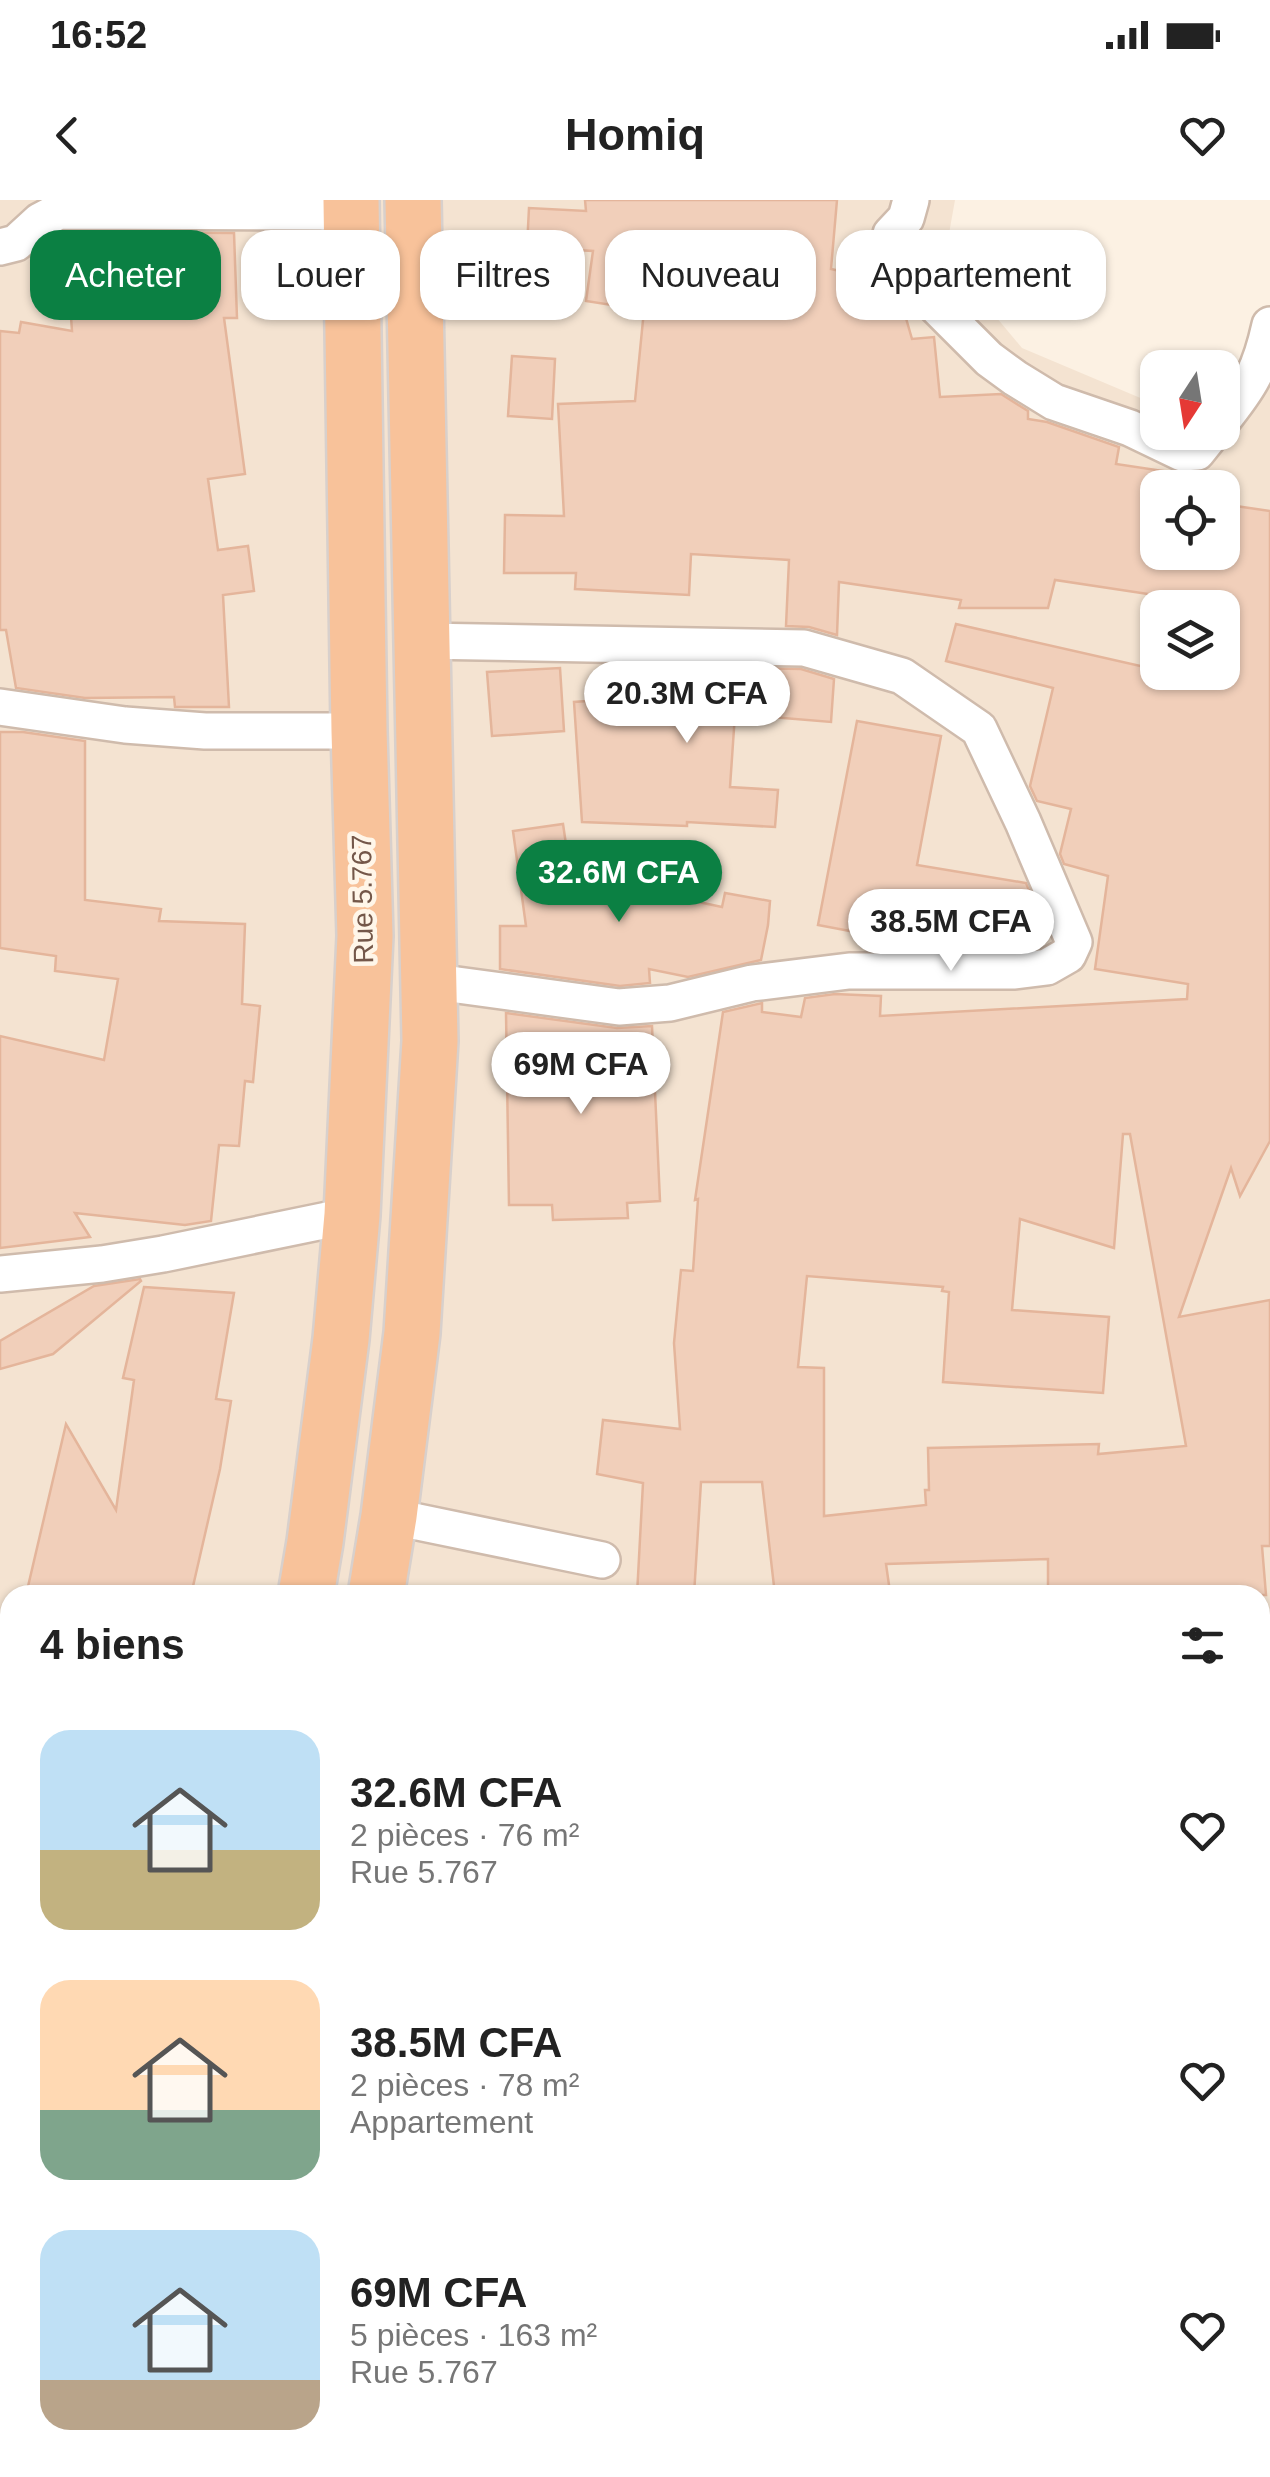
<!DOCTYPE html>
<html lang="fr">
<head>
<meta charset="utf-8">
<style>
	:root { --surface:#fff; --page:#f6f6f6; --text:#222; --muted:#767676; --accent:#0b8043 }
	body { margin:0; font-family:Helvetica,sans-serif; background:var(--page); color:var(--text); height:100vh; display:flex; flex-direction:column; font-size:38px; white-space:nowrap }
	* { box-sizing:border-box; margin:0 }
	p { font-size:32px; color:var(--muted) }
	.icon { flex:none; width:55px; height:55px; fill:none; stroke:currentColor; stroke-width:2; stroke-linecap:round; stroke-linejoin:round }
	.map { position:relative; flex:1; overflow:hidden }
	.drawer { position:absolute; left:0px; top:1385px; width:1270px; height:892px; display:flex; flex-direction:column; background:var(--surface); border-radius:30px 30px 0 0; box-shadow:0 2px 8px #0004 }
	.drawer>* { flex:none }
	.hud { position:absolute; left:30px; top:30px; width:1210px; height:90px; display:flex; gap:20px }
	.needle { width:65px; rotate:192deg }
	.buttons { position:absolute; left:1140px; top:150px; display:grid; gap:20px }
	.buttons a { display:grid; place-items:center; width:100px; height:100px; border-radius:20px; background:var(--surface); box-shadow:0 2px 8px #0004; font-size:50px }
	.price { position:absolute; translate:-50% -85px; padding:0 22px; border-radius:35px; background:#fff; color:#222; font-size:32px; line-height:65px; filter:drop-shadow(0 2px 5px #0008) }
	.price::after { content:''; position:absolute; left:50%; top:60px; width:30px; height:22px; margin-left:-15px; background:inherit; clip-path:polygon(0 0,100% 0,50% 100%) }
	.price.current { background:var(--accent); color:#fff }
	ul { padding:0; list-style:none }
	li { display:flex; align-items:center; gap:30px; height:250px; padding:0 40px }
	li span { display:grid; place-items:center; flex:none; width:280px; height:200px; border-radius:30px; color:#555 }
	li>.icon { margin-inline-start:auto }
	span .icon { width:120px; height:120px; fill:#fffc; stroke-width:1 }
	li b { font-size:42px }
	h2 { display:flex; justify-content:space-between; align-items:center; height:120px; padding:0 40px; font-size:42px }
	.pill { padding:0 35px; border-radius:30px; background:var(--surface); box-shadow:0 2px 8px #0004; font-size:35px; line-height:90px }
	.pill.current { background:var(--accent); color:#fff }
	.status { display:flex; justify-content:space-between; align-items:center; height:70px; padding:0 50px; background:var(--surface); direction:ltr }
	.status svg { height:28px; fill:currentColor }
	header { display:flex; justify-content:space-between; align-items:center; height:130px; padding:0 40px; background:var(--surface); font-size:45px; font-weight:700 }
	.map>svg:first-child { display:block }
</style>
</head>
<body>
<div class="status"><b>16:52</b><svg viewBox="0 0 49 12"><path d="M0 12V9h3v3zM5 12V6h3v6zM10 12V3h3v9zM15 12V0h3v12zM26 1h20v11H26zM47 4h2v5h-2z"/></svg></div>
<header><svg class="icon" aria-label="back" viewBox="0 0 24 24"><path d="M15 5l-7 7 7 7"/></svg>Homiq<svg class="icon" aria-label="heart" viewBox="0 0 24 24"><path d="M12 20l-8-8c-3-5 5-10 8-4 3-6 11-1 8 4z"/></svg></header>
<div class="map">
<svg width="1270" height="2277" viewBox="0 0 1270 2277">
	<rect width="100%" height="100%" fill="#fcf1e3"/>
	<path fill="#f4e3d1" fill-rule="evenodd" d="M 0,0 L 955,0 L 945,56 L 1022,148 L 1157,205 L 1158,232 L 1223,233 L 1270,148 L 1270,2277 L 0,2277 ZM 1158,288 L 1222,288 L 1222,352 L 1158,352 ZM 1158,408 L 1222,408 L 1222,472 L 1158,472 ZM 10,1395 L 1260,1395 L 1260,2268 L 10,2268 Z"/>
	<g fill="#f1cfba" stroke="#e4b59b" stroke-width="2.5" fill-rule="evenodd">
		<path d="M 585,0 L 837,0 L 831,69 L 880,80 L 901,101 L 912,139 L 934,137 L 940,197 L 1001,194 L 1028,211 L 1028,219 L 1047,222 L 1119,247 L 1116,264 L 1183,274 L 1181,288 L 1158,288 L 1158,352 L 1222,352 L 1222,304 L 1270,311 L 1270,941 L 1240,996 L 1231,968 L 1179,1117 L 1270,1100 L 1270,1346 L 1262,1346 L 1266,1395 L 1048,1395 L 1048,1359 L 886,1364 L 890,1392 L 862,1395 L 775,1395 L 762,1282 L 701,1282 L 694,1395 L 637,1395 L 643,1283 L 597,1274 L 603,1220 L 680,1229 L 674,1143 L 681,1070 L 693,1071 L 698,999 L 695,1000 L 723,812 L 762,803 L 762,812 L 801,817 L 805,798 L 835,794 L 881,796 L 880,816 L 1187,799 L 1188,784 L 1095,769 L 1108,676 L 1064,664 L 1060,654 L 1071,609 L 1037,601 L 1030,586 L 1053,488 L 946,461 L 956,424 L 1158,470 L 1158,472 L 1169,472 L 1203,480 L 1204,472 L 1222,472 L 1222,408 L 1166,408 L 1168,397 L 1055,380 L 1048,408 L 959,408 L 961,400 L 839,382 L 837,435 L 809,427 L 786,426 L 789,360 L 691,354 L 689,395 L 575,389 L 576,373 L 504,373 L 505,315 L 564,316 L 558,204 L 635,201 L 644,110 L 586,101 L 593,51 L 527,47 L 529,8 L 586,11 ZM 1123,934 L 1130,934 L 1186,1246 L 1098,1254 L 1099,1244 L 928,1248 L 929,1290 L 925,1290 L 926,1305 L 824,1316 L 824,1168 L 798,1167 L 807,1076 L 943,1087 L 942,1091 L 949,1092 L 943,1182 L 1103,1193 L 1109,1117 L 1012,1110 L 1020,1019 L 1114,1048 Z"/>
		<polygon points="65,32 234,33 237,118 224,118 245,274 208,279 218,350 248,346 254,391 223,395 229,507 175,507 174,497 85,498 16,488 6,430 0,430 0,131 19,133 21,122 72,131"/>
		<polygon points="512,156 555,159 552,219 508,216"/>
		<polygon points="687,467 801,469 834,479 831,522 735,514 730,587 778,590 775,627 687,622 687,626 582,622 574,502 670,495 667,470"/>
		<polygon points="560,468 564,531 492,536 487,472"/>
		<polygon points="857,521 941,536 917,665 1026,683 1033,700 1025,748 982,750 892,735 892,739 818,725"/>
		<polygon points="0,532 23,532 85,541 85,700 161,709 159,721 245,724 242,804 260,806 253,882 245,881 239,946 219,945 211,1021 185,1025 75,1013 90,1037 0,1048 0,836 104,860 118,779 55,771 56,756 0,748"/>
		<polygon points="563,624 572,685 674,699 675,697 722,707 725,693 770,701 768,725 761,760 688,777 649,769 650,783 620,786 500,769 500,726 526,726 513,631"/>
		<polygon points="506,813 617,828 652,826 660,1001 627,1003 628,1018 553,1020 552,1005 509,1005"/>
		<polygon points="140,1079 141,1081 53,1154 0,1169 0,1141 94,1086"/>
		<polygon points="144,1087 234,1093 216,1199 231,1201 220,1269 191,1395 26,1395 66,1224 116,1310 134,1180 123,1178"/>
	</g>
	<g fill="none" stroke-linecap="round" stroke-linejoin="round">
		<defs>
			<g id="minor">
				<polyline points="911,0 906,18 891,34 892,56 898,68 989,159 1015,178 1054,202 1130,228 1182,253 1197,252 1213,232"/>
				<polyline points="0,47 16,43 40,21 59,11 351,12"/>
				<path d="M 1222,221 C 1251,185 1260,170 1270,125"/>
				<polyline points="422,441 804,448 902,476 979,529 1023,622 1074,742 1068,755 1047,767 1015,771 849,771 752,783 670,803 619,807 428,781"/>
				<polyline points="0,507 125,525 205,531 359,531"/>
				<polyline points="0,1074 102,1064 163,1054 352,1015"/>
				<polyline points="389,1316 602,1360"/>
				<polyline points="0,1883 10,1886"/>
				<polyline points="0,2073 10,2075"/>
				<polyline points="1135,2268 1135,2277"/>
				<polyline points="791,2277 793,2268"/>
			</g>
			<polyline id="tertiary" points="443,2268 444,2277"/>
			<g id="trunk">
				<polyline points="306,1395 315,1342 341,1139 352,1015 365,736 359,531 351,0"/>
				<polyline points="376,1395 389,1316 412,1133 430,841 413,0"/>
				<polyline points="82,2277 86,2268"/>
				<polyline points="159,2277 163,2268"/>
			</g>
		</defs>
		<use href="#minor" stroke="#cfbbac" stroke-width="40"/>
		<use href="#tertiary" stroke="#cfbbac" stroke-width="50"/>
		<use href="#trunk" stroke="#d8d0cc" stroke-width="60"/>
		<use href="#minor" stroke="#fff" stroke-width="35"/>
		<use href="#tertiary" stroke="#fff" stroke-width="45"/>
		<use href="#trunk" stroke="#f8c29a" stroke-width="55"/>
	</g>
	<g text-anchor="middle" stroke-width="9" stroke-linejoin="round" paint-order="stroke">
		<g font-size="28" fill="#745749" stroke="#fff6e9">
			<text transform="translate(362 699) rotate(-91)" y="10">Rue 5.767</text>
		</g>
	</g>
</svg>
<div class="buttons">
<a><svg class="needle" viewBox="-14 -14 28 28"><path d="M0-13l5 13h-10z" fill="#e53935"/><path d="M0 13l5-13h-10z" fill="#767676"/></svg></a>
<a><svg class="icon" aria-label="locate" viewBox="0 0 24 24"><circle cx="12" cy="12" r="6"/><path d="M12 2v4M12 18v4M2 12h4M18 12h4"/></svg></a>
<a><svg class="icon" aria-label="layers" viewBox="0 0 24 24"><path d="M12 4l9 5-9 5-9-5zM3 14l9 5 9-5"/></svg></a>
</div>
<b class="price" style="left:687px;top:546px">20.3M CFA</b>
<b class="price current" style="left:619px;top:725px">32.6M CFA</b>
<b class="price" style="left:951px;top:774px">38.5M CFA</b>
<b class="price" style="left:581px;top:917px">69M CFA</b>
<div class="hud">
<a class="pill current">Acheter</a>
<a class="pill">Louer</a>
<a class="pill">Filtres</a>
<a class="pill">Nouveau</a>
<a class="pill">Appartement</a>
</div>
<section class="drawer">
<h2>4 biens<svg class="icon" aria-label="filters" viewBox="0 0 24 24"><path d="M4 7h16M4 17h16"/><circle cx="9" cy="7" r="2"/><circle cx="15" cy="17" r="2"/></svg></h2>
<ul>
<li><span style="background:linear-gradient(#bfe0f5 60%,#c2b280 0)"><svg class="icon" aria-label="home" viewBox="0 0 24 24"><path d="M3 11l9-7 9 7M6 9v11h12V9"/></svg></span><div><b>32.6M CFA</b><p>2 pièces · 76 m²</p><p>Rue 5.767</p></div><svg class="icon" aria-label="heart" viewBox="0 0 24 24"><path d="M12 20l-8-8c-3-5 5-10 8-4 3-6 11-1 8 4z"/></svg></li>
<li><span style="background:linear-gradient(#ffd9b3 65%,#7fa58c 0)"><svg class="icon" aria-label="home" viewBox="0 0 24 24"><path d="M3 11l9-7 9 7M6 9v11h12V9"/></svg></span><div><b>38.5M CFA</b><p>2 pièces · 78 m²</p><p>Appartement</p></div><svg class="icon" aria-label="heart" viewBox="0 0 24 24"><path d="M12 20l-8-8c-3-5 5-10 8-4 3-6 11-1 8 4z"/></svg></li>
<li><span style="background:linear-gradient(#bfe0f5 75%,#b9a48a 0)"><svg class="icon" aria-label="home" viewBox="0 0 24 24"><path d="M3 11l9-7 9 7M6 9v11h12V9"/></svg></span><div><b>69M CFA</b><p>5 pièces · 163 m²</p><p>Rue 5.767</p></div><svg class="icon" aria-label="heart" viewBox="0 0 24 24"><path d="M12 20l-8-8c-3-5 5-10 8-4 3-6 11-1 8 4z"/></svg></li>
</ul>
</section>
</div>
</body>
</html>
